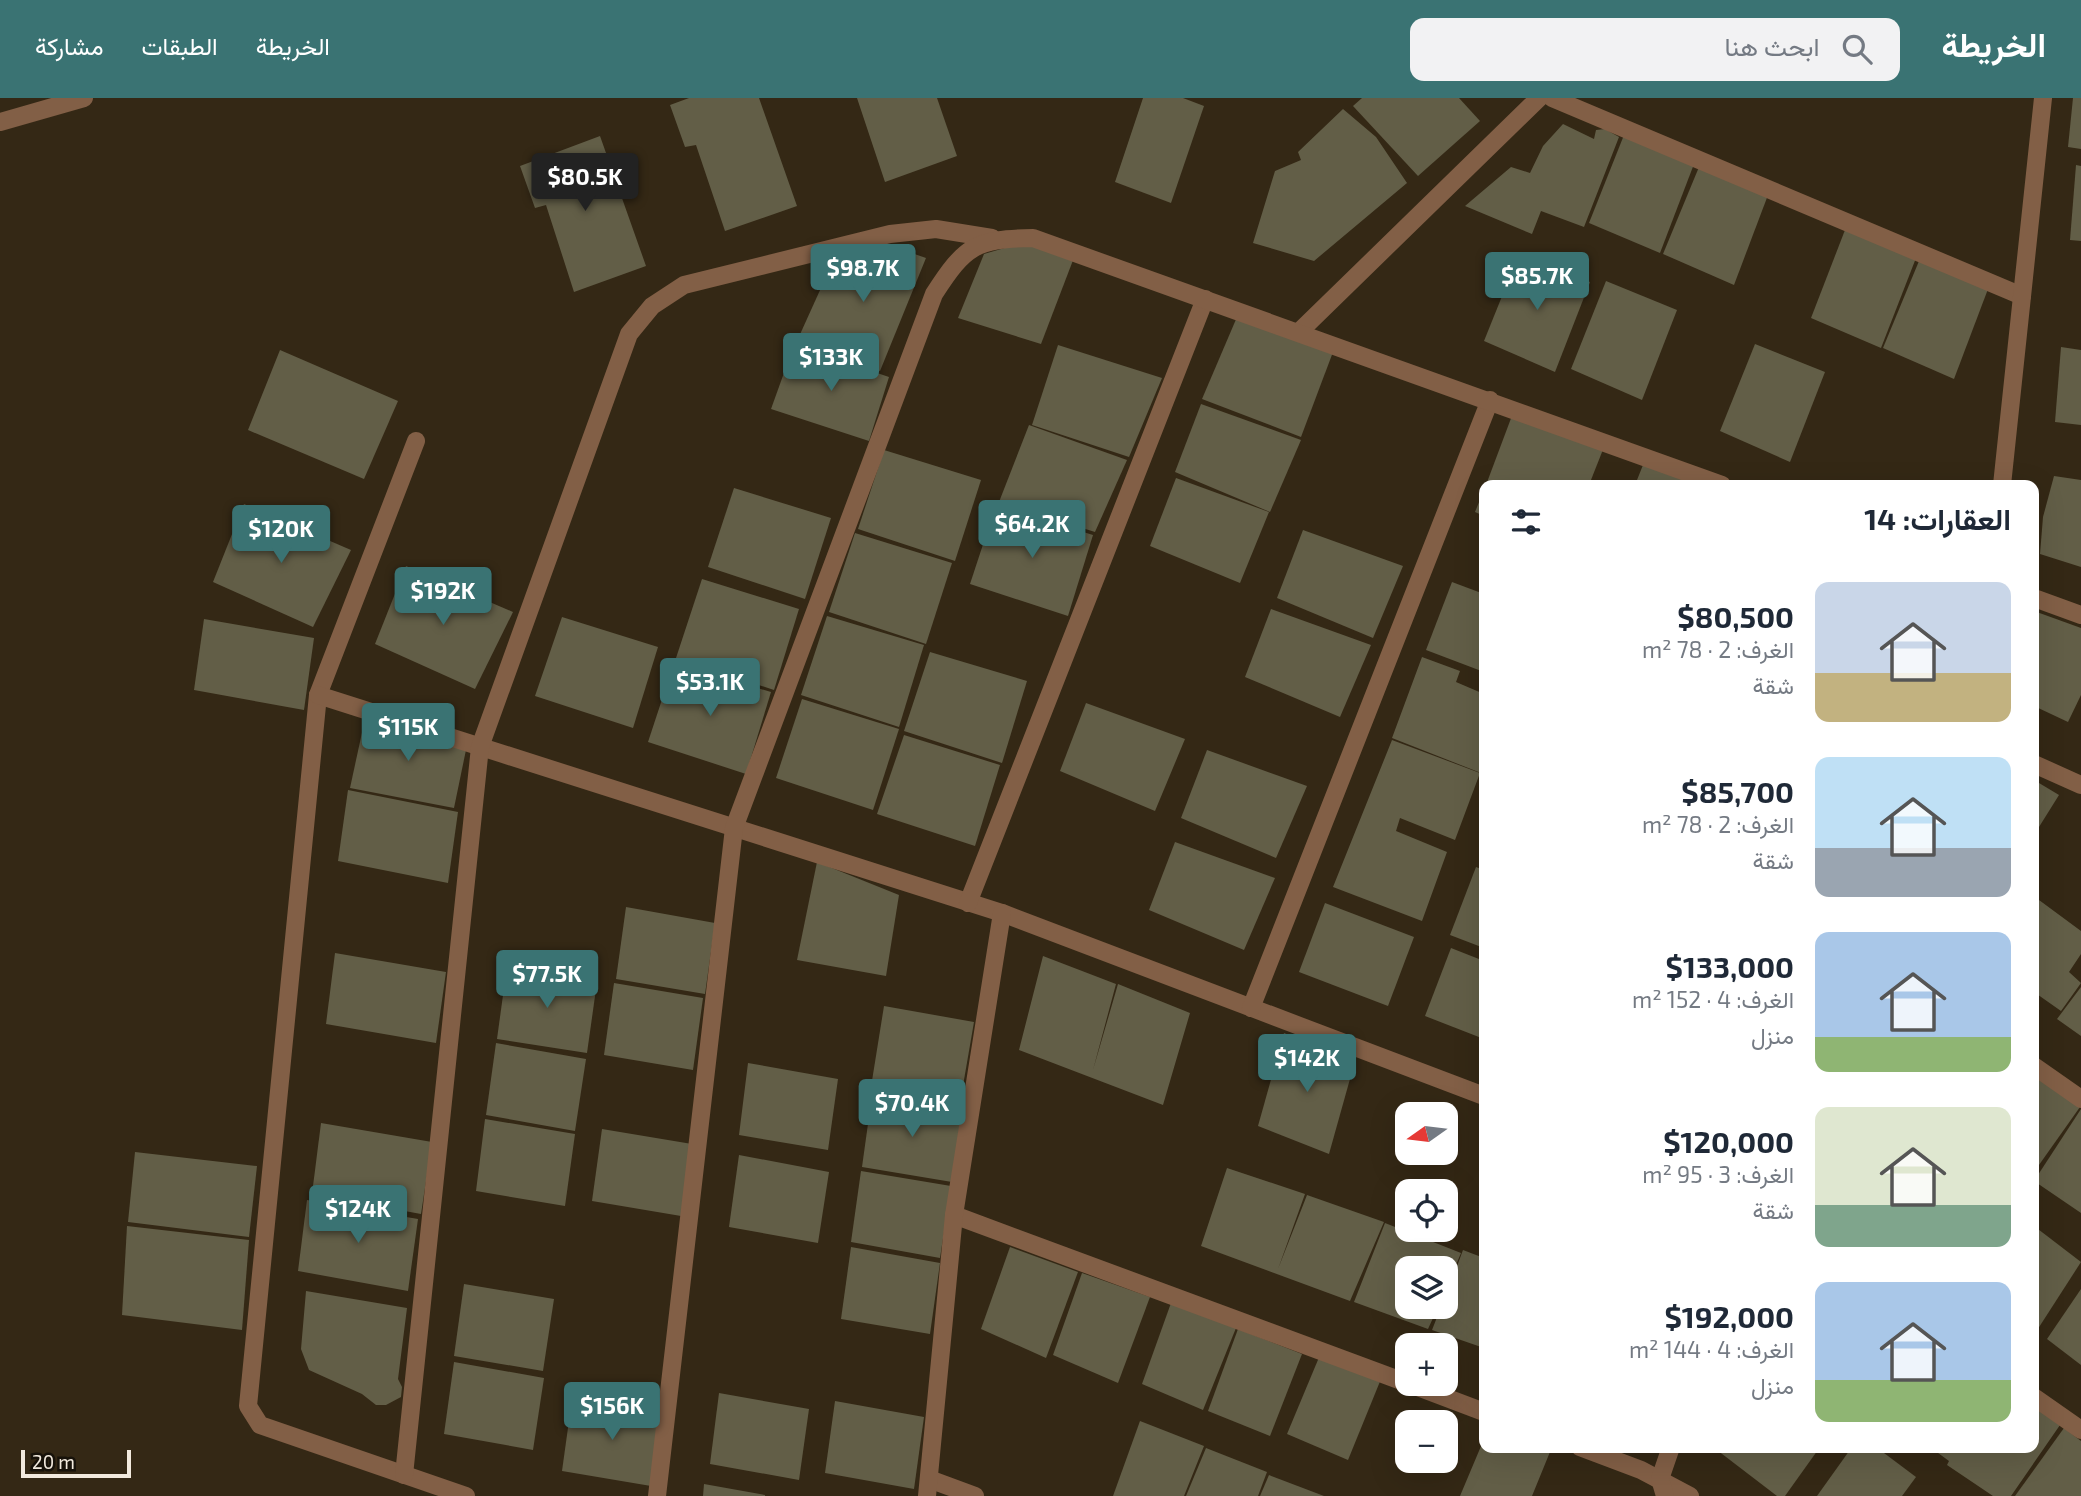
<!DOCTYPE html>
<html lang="ar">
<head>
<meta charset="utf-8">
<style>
	:root { --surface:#fff; --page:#f2f2f3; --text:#1f2937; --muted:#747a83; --accent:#3a7373 }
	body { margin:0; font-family:"Exo 2",Vazirmatn,sans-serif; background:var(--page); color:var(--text); direction:rtl; height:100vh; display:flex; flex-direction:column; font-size:26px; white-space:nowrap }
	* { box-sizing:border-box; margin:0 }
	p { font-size:23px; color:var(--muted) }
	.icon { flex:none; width:38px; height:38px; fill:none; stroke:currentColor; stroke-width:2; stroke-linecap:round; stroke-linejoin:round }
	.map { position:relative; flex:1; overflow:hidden; direction:ltr }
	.side { position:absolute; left:1479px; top:382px; width:560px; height:973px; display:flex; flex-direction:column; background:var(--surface); border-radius:14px; box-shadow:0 7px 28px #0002; direction:rtl }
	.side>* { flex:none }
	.needle { width:46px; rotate:256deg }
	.buttons { position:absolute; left:1395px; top:1004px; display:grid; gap:14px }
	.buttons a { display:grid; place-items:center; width:63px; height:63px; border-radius:14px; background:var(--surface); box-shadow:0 7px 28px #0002; font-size:35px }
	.scale { position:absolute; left:21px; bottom:18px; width:110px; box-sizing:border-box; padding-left:7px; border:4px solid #f2eade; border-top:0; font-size:19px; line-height:24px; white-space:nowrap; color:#f2eade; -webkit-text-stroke:5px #17120a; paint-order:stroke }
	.price { position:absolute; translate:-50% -60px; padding:0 16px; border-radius:7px; background:var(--accent); color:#fff; font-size:23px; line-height:46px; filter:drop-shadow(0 2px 4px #0008) }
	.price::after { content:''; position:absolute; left:50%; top:42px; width:21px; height:16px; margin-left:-10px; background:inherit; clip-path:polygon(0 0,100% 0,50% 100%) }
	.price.active { background:#222; color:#fff }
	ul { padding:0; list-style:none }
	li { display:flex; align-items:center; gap:21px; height:175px; padding:0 28px }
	li span { display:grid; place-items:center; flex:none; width:196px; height:140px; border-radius:14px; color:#555 }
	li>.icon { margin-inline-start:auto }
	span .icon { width:84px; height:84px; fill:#fffc; stroke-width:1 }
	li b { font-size:30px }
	h2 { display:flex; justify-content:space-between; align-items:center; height:84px; padding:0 28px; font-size:30px }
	header { display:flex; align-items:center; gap:42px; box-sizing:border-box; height:98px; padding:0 35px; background:var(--accent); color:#fff }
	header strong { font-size:33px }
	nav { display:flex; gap:38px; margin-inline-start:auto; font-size:24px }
	.search { width:490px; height:63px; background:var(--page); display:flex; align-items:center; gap:18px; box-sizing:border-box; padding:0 24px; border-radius:14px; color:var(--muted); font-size:26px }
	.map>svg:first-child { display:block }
</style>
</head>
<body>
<header>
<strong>الخريطة</strong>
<div class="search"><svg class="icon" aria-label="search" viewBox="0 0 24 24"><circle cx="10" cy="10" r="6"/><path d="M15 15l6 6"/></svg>ابحث هنا</div>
<nav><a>الخريطة</a><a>الطبقات</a><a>مشاركة</a></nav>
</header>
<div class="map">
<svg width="2081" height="1398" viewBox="0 0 2081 1398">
	<rect width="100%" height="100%" fill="#342815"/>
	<g fill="#625e47">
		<polygon points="689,0 759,0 797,108 725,133 696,47 685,49 670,7"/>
		<polygon points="857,0 937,0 957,58 885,84"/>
		<polygon points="1143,0 1183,0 1204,8 1171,105 1115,84"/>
		<polygon points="1362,0 1459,0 1480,23 1418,78 1353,8"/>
		<polygon points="2073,0 2081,0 2081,51 2068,49"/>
		<polygon points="1343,11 1376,39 1407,85 1314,163 1253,145 1275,73 1301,62 1298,54"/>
		<polygon points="1563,26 1594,41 1596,32 1605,31 1619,39 1584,129 1541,113 1532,136 1465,108 1511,69 1530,75 1543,48"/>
		<polygon points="1624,37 1694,66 1660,155 1589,125"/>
		<polygon points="600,38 646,168 574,194 546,107 535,110 520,68"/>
		<polygon points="2076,67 2081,68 2081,143 2070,142"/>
		<polygon points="1699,69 1768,97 1734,187 1663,156"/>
		<polygon points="1845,132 1916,160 1881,250 1811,220"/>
		<polygon points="1032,142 1075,157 1041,246 958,220 984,156"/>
		<polygon points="883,145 926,160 880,273 797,243 835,159"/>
		<polygon points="1519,156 1590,184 1555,274 1484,243"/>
		<polygon points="1919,163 1988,191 1954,281 1883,250"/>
		<polygon points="1606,183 1677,212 1642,302 1571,271"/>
		<polygon points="1237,219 1333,254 1301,339 1202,301"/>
		<polygon points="1755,246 1825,274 1790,364 1720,333"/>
		<polygon points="794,247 889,279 869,343 771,311"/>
		<polygon points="1058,247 1162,280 1129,359 1032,327"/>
		<polygon points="2061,249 2081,252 2081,327 2055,324"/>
		<polygon points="280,252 398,303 364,381 248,332"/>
		<polygon points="1201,306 1301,342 1270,414 1175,374"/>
		<polygon points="1513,315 1604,349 1589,387 1486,387"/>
		<polygon points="1029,327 1127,362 1095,434 999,404"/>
		<polygon points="884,352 981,382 955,463 858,431"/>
		<polygon points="1645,362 1708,387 1635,387"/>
		<polygon points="2054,378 2081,382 2081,469 2040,456 2043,419"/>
		<polygon points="1176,380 1269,414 1240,485 1150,448"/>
		<polygon points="734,390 831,420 805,501 708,469"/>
		<polygon points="1484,392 1484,418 1475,414"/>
		<polygon points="244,406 351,452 313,529 213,484"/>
		<polygon points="996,407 1093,437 1068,518 970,486"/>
		<polygon points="1303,432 1403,468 1373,540 1277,500"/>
		<polygon points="855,435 952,465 926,546 829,514"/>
		<polygon points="406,468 513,514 475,591 375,546"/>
		<polygon points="702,481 799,511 774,592 676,560"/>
		<polygon points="1452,484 1484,496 1484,574 1426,552"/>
		<polygon points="1271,511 1371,547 1340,619 1245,579"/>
		<polygon points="2034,513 2081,530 2081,597 2068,624 2034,608"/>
		<polygon points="827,518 924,547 899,629 801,597"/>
		<polygon points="562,519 658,549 633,630 535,598"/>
		<polygon points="204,521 314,540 304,612 194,592"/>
		<polygon points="930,554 1027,583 1002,665 904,633"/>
		<polygon points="1422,559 1460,573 1456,584 1484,596 1481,675 1392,640"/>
		<polygon points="674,565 771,594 746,676 648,644"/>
		<polygon points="802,601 899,631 873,712 776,680"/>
		<polygon points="1086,605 1185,641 1155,713 1060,673"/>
		<polygon points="366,616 467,647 454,710 350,690"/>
		<polygon points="904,637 1000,667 975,748 877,716"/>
		<polygon points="1392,642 1480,675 1455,742 1400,720 1396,733 1447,754 1422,823 1333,789"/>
		<polygon points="1207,652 1307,688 1276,760 1181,720"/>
		<polygon points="2034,682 2059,697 2034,737"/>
		<polygon points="348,692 458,714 448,785 338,763"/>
		<polygon points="1175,744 1275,780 1244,852 1149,812"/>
		<polygon points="817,764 899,797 886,878 797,862"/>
		<polygon points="1476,769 1484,772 1484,850 1450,837"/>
		<polygon points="2039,802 2081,833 2081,856 2069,874 2081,885 2061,913 2034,894 2034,810"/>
		<polygon points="1325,805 1414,839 1388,908 1299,874"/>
		<polygon points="626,809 715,825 705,896 616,881"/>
		<polygon points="1451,850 1484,863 1484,941 1425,918"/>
		<polygon points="335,855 446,874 436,945 326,926"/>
		<polygon points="1043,858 1116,886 1093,972 1118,886 1190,915 1163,1007 1019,952"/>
		<polygon points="507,868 597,884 587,955 497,941"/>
		<polygon points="614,885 703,900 693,972 604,957"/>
		<polygon points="2081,889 2081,938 2057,921"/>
		<polygon points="884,908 974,924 960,1005 871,989"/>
		<polygon points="1284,935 1355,963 1329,1056 1258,1028"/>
		<polygon points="496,945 586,961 575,1033 486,1017"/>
		<polygon points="748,965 838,981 828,1052 739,1037"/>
		<polygon points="2034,974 2080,1009 2034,1074"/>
		<polygon points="872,997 962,1013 952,1084 862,1069"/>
		<polygon points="2081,1011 2081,1115 2034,1083"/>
		<polygon points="485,1021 575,1036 565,1108 476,1093"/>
		<polygon points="321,1025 432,1044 421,1116 312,1096"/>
		<polygon points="602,1031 692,1046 681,1118 592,1103"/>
		<polygon points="135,1054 257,1068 249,1139 128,1124"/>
		<polygon points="739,1057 829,1074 818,1145 729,1129"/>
		<polygon points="1227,1070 1305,1096 1278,1171 1307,1097 1384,1124 1350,1203 1201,1148"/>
		<polygon points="861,1073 951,1088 940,1160 851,1144"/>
		<polygon points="307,1102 418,1121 408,1193 298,1173"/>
		<polygon points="1385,1125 1461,1155 1446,1191 1446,1171 1407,1171 1407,1209 1438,1209 1428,1231 1354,1204"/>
		<polygon points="127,1128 249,1142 242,1232 122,1217"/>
		<polygon points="2034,1128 2081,1164 2034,1237"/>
		<polygon points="851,1149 940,1165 930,1236 841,1221"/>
		<polygon points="1010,1149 1078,1174 1046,1260 981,1231"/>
		<polygon points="1463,1152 1484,1160 1484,1250 1432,1232 1441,1209 1446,1209 1446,1198"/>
		<polygon points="1082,1175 1150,1199 1118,1285 1053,1257"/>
		<polygon points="464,1186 554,1201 543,1273 454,1258"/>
		<polygon points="2081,1191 2081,1267 2047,1241"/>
		<polygon points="306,1193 407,1210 398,1281 402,1289 401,1299 386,1307 376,1307 362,1296 309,1272 301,1251"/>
		<polygon points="1171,1205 1236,1230 1203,1312 1142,1286"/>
		<polygon points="1238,1231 1302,1256 1270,1338 1208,1313"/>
		<polygon points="1320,1257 1381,1281 1348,1362 1287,1336"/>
		<polygon points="454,1264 544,1280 533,1352 444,1336"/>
		<polygon points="719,1295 809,1311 799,1382 710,1366"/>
		<polygon points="572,1301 662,1316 651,1388 562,1373"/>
		<polygon points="835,1303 924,1319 914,1391 825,1375"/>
		<polygon points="2034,1307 2060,1327 2011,1398 1993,1398 1947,1367 1949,1363 1934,1352 1936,1349 2034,1349"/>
		<polygon points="1140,1323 1204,1348 1184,1398 1113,1398"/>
		<polygon points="2064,1330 2081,1343 2081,1398 2015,1398"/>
		<polygon points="1484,1341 1484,1349 1552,1349 1532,1398 1460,1398"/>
		<polygon points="1713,1349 1820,1349 1785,1398 1777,1398"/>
		<polygon points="1852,1349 1876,1349 1916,1379 1902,1398 1817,1398"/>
		<polygon points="1206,1350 1267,1374 1258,1398 1186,1398"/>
		<polygon points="1269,1377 1324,1398 1260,1398"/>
		<polygon points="704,1386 765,1397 765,1398 703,1398"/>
	</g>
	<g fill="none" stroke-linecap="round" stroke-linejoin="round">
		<g stroke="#825f46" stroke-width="18">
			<polyline points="1552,0 2022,198"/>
			<polyline points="0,24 84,0"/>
			<polyline points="1299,234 1539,0"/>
			<polyline points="416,343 318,597 248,1308 260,1327 466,1398"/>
			<polyline points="2002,387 2043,0"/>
			<polyline points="2034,500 2081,517"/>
			<polyline points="318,597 1002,815 1484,998"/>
			<polyline points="2034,666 2081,687"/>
			<polyline points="968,805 1205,201"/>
			<polyline points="1251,910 1490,302"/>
			<polyline points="2034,968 2081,1001"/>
			<polyline points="954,1117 1407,1285"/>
			<polyline points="1410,1286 1484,1314"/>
			<polyline points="2034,1299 2081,1332"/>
			<polyline points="1580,1349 1641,1372 1690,1398"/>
			<polyline points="404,1377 480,649 629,236 652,208 684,187 890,136 936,131 992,140"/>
			<polyline points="929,1381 975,1398"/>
			<path d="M 657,1398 L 734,730 L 934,196 C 965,148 975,141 1033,140 L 1722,387"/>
			<polyline points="927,1398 954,1117 1002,815"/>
			<polyline points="1665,1398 1660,1381 1671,1349"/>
		</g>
	</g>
</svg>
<div class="buttons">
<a><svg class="needle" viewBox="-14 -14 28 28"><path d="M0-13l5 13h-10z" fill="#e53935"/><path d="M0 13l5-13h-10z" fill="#747a83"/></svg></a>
<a><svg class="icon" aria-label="locate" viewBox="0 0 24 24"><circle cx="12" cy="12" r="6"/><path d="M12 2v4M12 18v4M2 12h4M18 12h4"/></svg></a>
<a><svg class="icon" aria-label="layers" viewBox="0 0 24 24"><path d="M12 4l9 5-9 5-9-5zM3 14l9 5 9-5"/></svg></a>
<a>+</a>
<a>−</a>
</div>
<div class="scale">20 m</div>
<b class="price active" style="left:585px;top:115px">$80.5K</b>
<b class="price" style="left:863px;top:206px">$98.7K</b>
<b class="price" style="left:1537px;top:214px">$85.7K</b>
<b class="price" style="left:831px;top:295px">$133K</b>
<b class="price" style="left:1032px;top:462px">$64.2K</b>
<b class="price" style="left:281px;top:467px">$120K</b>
<b class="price" style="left:443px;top:529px">$192K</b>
<b class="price" style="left:710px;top:620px">$53.1K</b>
<b class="price" style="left:408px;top:665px">$115K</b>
<b class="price" style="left:547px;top:912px">$77.5K</b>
<b class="price" style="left:1307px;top:996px">$142K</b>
<b class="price" style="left:912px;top:1041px">$70.4K</b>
<b class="price" style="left:358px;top:1147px">$124K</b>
<b class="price" style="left:612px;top:1344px">$156K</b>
<section class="side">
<h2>العقارات: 14<svg class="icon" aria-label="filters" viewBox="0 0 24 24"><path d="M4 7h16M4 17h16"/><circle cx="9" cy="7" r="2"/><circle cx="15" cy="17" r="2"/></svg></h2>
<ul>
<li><span style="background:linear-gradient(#c9d6e8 65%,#c2b280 0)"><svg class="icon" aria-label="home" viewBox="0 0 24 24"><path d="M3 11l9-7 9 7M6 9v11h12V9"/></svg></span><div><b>$80,500</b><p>الغرف: 2 · 78 m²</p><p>شقة</p></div></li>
<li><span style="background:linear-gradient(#bfe0f5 65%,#9aa5b1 0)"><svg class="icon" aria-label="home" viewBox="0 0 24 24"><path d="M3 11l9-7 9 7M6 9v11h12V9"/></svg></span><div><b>$85,700</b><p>الغرف: 2 · 78 m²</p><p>شقة</p></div></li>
<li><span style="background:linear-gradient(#a9c7e8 75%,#8fb573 0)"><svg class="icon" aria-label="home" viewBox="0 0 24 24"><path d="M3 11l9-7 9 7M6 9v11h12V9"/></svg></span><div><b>$133,000</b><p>الغرف: 4 · 152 m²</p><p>منزل</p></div></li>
<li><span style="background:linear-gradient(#dfe7d0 70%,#7fa58c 0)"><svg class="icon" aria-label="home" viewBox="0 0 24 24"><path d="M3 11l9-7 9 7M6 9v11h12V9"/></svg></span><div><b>$120,000</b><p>الغرف: 3 · 95 m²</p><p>شقة</p></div></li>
<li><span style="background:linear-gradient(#a9c7e8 70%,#8fb573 0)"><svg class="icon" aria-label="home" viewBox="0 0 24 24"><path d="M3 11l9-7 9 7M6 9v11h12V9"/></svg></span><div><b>$192,000</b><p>الغرف: 4 · 144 m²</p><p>منزل</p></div></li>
</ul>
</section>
</div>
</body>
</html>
